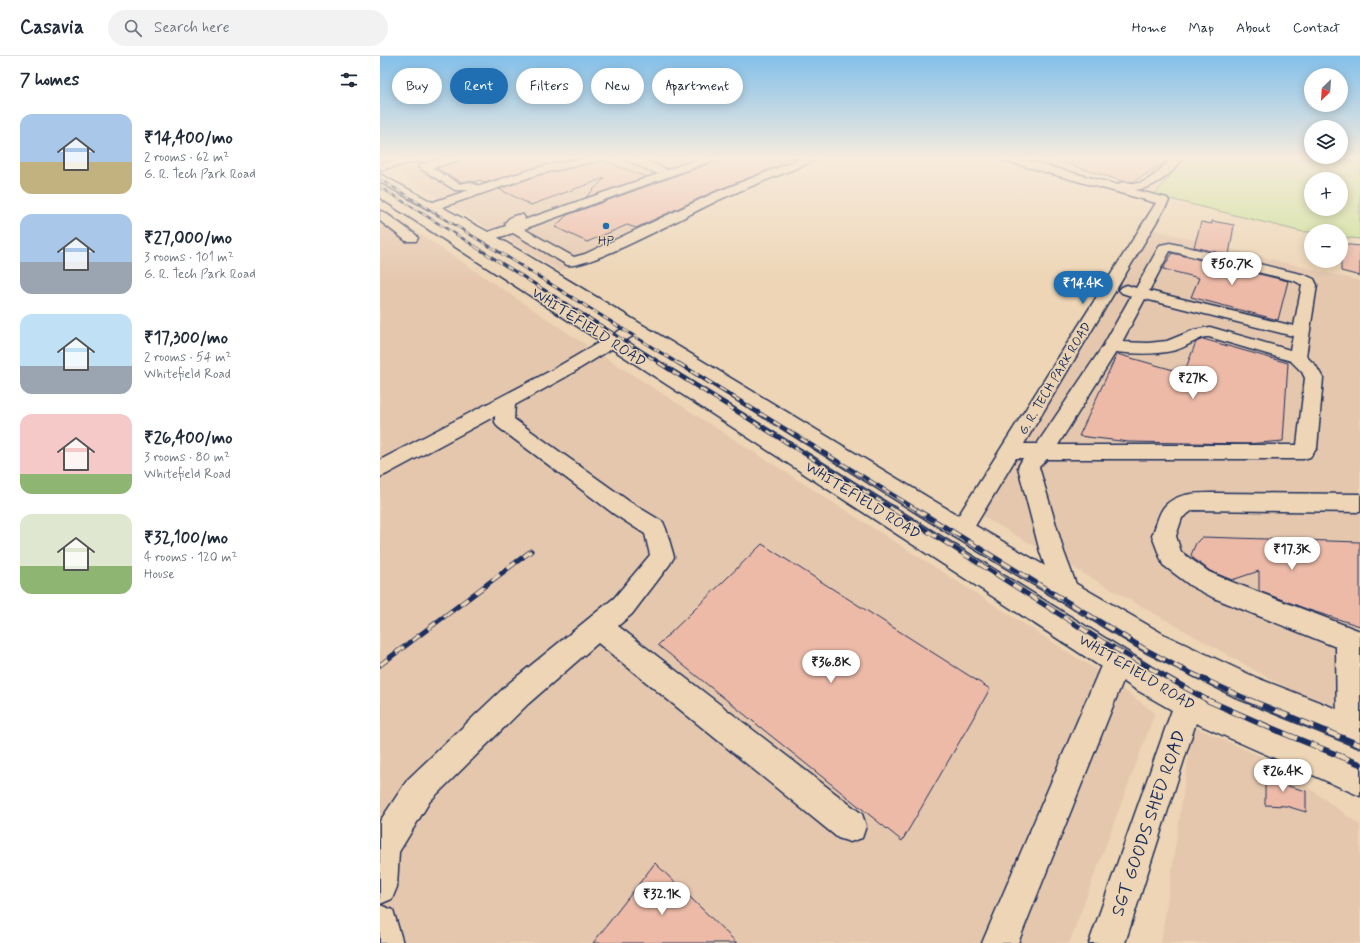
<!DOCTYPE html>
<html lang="en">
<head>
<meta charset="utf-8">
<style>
	:root { --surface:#fff; --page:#f2f2f3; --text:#1f2937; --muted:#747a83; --line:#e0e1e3; --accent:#1f6fb2 }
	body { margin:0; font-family:Mynerve,sans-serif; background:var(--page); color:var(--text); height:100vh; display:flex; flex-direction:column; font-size:15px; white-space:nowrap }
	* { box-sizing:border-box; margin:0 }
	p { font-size:13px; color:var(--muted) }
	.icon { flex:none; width:22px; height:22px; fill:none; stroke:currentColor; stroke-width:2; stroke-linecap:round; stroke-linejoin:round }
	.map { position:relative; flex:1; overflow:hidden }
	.side { display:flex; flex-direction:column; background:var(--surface); width:380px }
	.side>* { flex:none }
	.top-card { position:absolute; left:12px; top:12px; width:380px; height:36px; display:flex; gap:8px }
	.needle { width:26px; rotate:205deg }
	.tools { position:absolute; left:924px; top:12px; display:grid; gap:8px }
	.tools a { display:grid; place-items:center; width:44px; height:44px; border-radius:50%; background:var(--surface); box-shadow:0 2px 10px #0003; font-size:20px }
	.price { position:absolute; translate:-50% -34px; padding:0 9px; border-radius:14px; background:#fff; color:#222; font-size:13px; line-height:26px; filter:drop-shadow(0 1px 2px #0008) }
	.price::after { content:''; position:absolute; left:50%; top:24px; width:12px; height:9px; margin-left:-6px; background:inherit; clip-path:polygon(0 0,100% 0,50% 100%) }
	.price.selected { background:var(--accent); color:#fff }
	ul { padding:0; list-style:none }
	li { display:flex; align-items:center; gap:12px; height:100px; padding:0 20px }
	li span { display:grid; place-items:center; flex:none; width:112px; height:80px; border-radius:12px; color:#555 }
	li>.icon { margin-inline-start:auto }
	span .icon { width:48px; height:48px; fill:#fffc; stroke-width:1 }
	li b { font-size:17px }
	h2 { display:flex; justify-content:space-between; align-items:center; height:48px; padding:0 20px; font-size:17px }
	.chip { padding:0 14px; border-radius:18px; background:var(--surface); box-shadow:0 2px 10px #0003; font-size:14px; line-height:36px }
	.chip.selected { background:var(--accent); color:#fff }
	header { display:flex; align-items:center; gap:24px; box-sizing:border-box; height:56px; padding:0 20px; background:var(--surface); border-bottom:1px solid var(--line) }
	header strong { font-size:19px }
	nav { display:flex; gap:22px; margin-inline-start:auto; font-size:14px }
	.search { width:280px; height:36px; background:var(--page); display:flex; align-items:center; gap:10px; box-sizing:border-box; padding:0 14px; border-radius:22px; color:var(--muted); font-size:15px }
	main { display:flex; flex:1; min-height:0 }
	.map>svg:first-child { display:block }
</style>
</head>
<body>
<header>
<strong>Casavia</strong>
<div class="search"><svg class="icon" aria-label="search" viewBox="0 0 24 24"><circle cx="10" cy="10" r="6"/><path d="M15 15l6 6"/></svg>Search here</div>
<nav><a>Home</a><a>Map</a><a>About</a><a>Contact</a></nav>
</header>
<main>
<section class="side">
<h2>7 homes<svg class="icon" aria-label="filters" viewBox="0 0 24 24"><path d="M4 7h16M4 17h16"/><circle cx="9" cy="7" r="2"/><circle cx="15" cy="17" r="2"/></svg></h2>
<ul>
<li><span style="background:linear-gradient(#a9c7e8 60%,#c2b280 0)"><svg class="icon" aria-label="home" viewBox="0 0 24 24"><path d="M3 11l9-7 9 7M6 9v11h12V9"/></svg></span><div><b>₹14,400/mo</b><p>2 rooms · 62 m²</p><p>G. R. Tech Park Road</p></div></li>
<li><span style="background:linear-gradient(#a9c7e8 60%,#9aa5b1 0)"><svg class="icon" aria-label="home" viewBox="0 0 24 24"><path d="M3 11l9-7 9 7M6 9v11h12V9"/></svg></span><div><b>₹27,000/mo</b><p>3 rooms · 101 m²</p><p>G. R. Tech Park Road</p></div></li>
<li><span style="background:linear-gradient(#bfe0f5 65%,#9aa5b1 0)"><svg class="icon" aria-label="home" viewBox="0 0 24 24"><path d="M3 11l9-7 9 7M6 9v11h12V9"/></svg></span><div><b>₹17,300/mo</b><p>2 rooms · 54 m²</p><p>Whitefield Road</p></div></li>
<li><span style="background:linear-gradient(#f6c9c9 75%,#8fb573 0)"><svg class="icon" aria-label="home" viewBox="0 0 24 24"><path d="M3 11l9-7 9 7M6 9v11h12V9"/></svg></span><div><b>₹26,400/mo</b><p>3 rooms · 80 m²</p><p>Whitefield Road</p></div></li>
<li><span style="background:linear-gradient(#dfe7d0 65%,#8fb573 0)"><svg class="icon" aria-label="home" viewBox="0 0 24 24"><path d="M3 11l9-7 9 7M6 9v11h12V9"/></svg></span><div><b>₹32,100/mo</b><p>4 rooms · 120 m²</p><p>House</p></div></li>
</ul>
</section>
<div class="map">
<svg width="980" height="887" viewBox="0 0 980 887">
	<rect width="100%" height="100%" fill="#edd5b5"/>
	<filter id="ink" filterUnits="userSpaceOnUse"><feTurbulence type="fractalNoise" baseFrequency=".025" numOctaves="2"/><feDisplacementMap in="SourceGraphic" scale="8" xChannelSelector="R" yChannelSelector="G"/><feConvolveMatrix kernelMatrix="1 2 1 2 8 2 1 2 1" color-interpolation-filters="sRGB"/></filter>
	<g filter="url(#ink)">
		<g fill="#e5c7ae">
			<polygon points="50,102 439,102 180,215 9,112"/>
			<polygon points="3,153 215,295 718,615 775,657 689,887 0,887 0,154"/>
			<polygon points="774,174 980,225 980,659 908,633 602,460"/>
			<polygon points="813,670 893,706 980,769 980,887 781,887"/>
		</g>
		<path fill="#c9e095" stroke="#72887a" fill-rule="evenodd" d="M 805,102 L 980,102 L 980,183 L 961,181 L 961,175 L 923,176 L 774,139 ZM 931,123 L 961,123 L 961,153 L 931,153 Z"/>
		<g fill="#edbaa8" stroke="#1b2f5e">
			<polygon points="81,102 199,102 160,110 105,127 100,124 93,126 89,125 81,126 56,112 79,105"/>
			<polygon points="345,102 419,102 333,136 256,172 247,169 207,186 175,171 187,159"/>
			<polygon points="680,102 790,102 785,107 753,126 742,125 680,106"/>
			<polygon points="222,104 266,121 205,142 225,122 151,149 119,133 159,119 217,106"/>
			<polygon points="832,165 854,169 849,199 814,191 821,166 832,168"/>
			<polygon points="961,188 980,190 980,220 961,215"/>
			<polygon points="792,197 908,225 898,264 811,241 819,222 783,213"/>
			<polygon points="823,283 908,307 903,385 867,388 749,386 699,380 737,298 804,317 816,286"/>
			<polygon points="822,481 980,486 980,570 929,554 879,535 879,515 852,524 830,515 813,502 811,499 816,487"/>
			<polygon points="382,488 610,633 522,785 278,589"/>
			<polygon points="885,713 907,722 908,730 926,735 926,756 906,750 885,749"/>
			<polygon points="275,807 357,887 213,887"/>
		</g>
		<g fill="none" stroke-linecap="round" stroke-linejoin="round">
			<defs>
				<g id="minor">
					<polygon points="24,102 43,102 42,104 0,114 0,108"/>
					<path d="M 63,102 L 80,102 L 79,104 L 52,112 L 80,128 L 89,126 L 100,130 C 140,117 180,102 222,102 L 217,105 L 159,118 L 54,154 L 50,153 L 48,150 L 50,147 L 89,134 L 75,134 L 38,111 L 39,109 Z"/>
					<path d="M 245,102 L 259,102 L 288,114 L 320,102 L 335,102 L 334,104 L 144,173 L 194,201 L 205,198 L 334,137 L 423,102 L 437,102 L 436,104 C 405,117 373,129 343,142 C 316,154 208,214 187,209 L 133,177 L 107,185 L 102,184 L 100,181 L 102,178 L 126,170 L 125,167 C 129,161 136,158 143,159 L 145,162 L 144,164 L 278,118 L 246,104 Z"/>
					<path d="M 621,102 L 638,102 L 738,129 L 740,127 C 746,125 752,128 759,127 C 772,124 783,111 792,102 L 803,102 C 792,118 775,132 755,134 L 787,142 L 789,145 L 644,388 L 657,388 L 723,290 L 751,240 L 742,237 L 739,234 L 742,231 L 747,229 L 756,232 L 780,189 L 790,187 L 925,219 L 934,223 L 937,229 L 926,300 L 936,310 L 943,322 L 937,392 L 930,401 L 923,403 L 667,403 L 659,411 L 684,496 L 699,536 L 695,544 L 686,547 L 677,544 L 660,496 L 638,411 L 643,402 L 636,402 L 589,480 L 581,482 L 573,480 L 570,473 L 776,147 L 622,104 ZM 790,195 L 915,225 L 922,229 L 914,270 L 769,235 ZM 765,243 L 913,280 L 910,294 L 830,271 L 814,274 L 787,285 L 768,287 L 742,286 ZM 825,281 L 829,281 L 911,305 L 922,316 L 925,322 L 917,389 L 678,389 L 736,296 C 756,298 777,299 796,294 C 806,291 815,284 825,281 Z"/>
					<polygon points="0,155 4,156 36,179 38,182 36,185 26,185 0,165"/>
					<polygon points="255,267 261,269 263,272 261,275 184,322 135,349 134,363 250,446 283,466 286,473 294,501 290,508 252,558 238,570 482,758 486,770 482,782 470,786 458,782 218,587 148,648 50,745 19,796 17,831 12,843 0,848 0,765 28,723 128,628 234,542 270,499 265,478 234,458 118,371 115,366 115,360 7,418 0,421 0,404 172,314 249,269"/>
					<path d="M 836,437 L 980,438 L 980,456 L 813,454 L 802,462 L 796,480 L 801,496 L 829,516 L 852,526 L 980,575 L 980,686 L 972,689 L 962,684 L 957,674 L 956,591 L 834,542 L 811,530 L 783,509 L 772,480 C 776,471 778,458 784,451 C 797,436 818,437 836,437 Z"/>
					<polygon points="737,592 747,596 751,605 638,887 602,887 727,596"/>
					<polygon points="808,634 818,638 822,648 745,887 709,887 794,648 798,638"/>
					<polygon points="0,849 13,854 23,887 0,887"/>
				</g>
				<g id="major">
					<polygon points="0,118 112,178 589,466 785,579 877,622 980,662 980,692 859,643 767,597 573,480 102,184 0,126"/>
					<polygon points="0,133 4,135 775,613 831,645 980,708 980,740 811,665 755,633 0,142"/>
				</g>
			</defs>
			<use href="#minor" stroke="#1b2f5e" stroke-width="3"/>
			<use href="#major" stroke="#1b2f5e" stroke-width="3"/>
			<use href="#minor" fill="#edd5b5" fill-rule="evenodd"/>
			<use href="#major" fill="#edd5b5" fill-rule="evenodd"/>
			<defs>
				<g id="rail-far4">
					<polyline points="0,123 112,192"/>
					<polyline points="0,131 98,192"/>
				</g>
				<g id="rail-far3">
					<polyline points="96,191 281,308"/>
					<polyline points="111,191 299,308"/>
				</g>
				<g id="rail-far2">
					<polyline points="279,307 516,455"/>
					<polyline points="298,307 539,455"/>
				</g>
				<g id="rail-far1">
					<polyline points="514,454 725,587 829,645"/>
					<polyline points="537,454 763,592 798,611 871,645"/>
					<polyline points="0,609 151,495"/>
				</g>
				<g id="rail">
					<polyline points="827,644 888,671 980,708"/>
					<polyline points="869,644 980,689"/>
				</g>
			</defs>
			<use href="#rail-far4" stroke="#1b2f5e" stroke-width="2.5"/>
			<use href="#rail-far3" stroke="#1b2f5e" stroke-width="3"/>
			<use href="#rail-far2" stroke="#1b2f5e" stroke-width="4"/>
			<use href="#rail-far1" stroke="#1b2f5e" stroke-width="5"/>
			<use href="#rail" stroke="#1b2f5e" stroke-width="6"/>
			<use href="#rail-far4" stroke="#edd5b5" stroke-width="1.5" stroke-dasharray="5" stroke-linecap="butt"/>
			<use href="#rail-far3" stroke="#edd5b5" stroke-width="2" stroke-dasharray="6" stroke-linecap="butt"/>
			<use href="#rail-far2" stroke="#edd5b5" stroke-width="2.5" stroke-dasharray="8" stroke-linecap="butt"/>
			<use href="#rail-far1" stroke="#edd5b5" stroke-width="3.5" stroke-dasharray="10" stroke-linecap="butt"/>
			<use href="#rail" stroke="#edd5b5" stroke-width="4.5" stroke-dasharray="14" stroke-linecap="butt"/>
		</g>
	</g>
	<linearGradient id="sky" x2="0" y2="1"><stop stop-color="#83c0ea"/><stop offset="0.45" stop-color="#f7ecde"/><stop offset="1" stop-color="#f7ecde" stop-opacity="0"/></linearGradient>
	<rect width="980" height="226" fill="url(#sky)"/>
	<circle fill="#1f6fb2" stroke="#edd5b5" stroke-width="1.5" cx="226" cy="170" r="4"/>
	<g text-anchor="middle" stroke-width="3" stroke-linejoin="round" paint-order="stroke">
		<g font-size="13" fill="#1b2f5e" stroke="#edd5b5">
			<text x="226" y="189">HP</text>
		</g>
		<g font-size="13" fill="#1b2f5e" stroke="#edd5b5">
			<text transform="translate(674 322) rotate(-59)" y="5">G. R. TECH PARK ROAD</text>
		</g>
		<g font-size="15" fill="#1b2f5e" stroke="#edd5b5">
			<text transform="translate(209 271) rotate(33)" y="5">WHITEFIELD ROAD</text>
			<text transform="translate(483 444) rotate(32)" y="5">WHITEFIELD ROAD</text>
			<text transform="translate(757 616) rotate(31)" y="5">WHITEFIELD ROAD</text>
		</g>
		<g font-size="18" fill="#1b2f5e" stroke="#edd5b5">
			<text transform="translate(768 767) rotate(-71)" y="6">SGT GOODS SHED ROAD</text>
		</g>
	</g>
</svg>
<div class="tools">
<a><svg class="needle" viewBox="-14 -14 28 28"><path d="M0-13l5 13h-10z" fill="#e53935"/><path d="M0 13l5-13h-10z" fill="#747a83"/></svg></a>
<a><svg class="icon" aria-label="layers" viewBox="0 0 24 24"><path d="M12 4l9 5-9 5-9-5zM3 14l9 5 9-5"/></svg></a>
<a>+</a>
<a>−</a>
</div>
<b class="price" style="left:852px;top:230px">₹50.7K</b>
<b class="price selected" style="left:703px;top:249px">₹14.4K</b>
<b class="price" style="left:813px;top:344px">₹27K</b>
<b class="price" style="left:912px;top:515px">₹17.3K</b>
<b class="price" style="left:451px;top:628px">₹36.8K</b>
<b class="price" style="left:903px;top:737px">₹26.4K</b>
<b class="price" style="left:282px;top:860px">₹32.1K</b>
<div class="top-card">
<a class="chip">Buy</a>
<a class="chip selected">Rent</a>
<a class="chip">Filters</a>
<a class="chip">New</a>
<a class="chip">Apartment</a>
</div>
</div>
</main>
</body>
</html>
